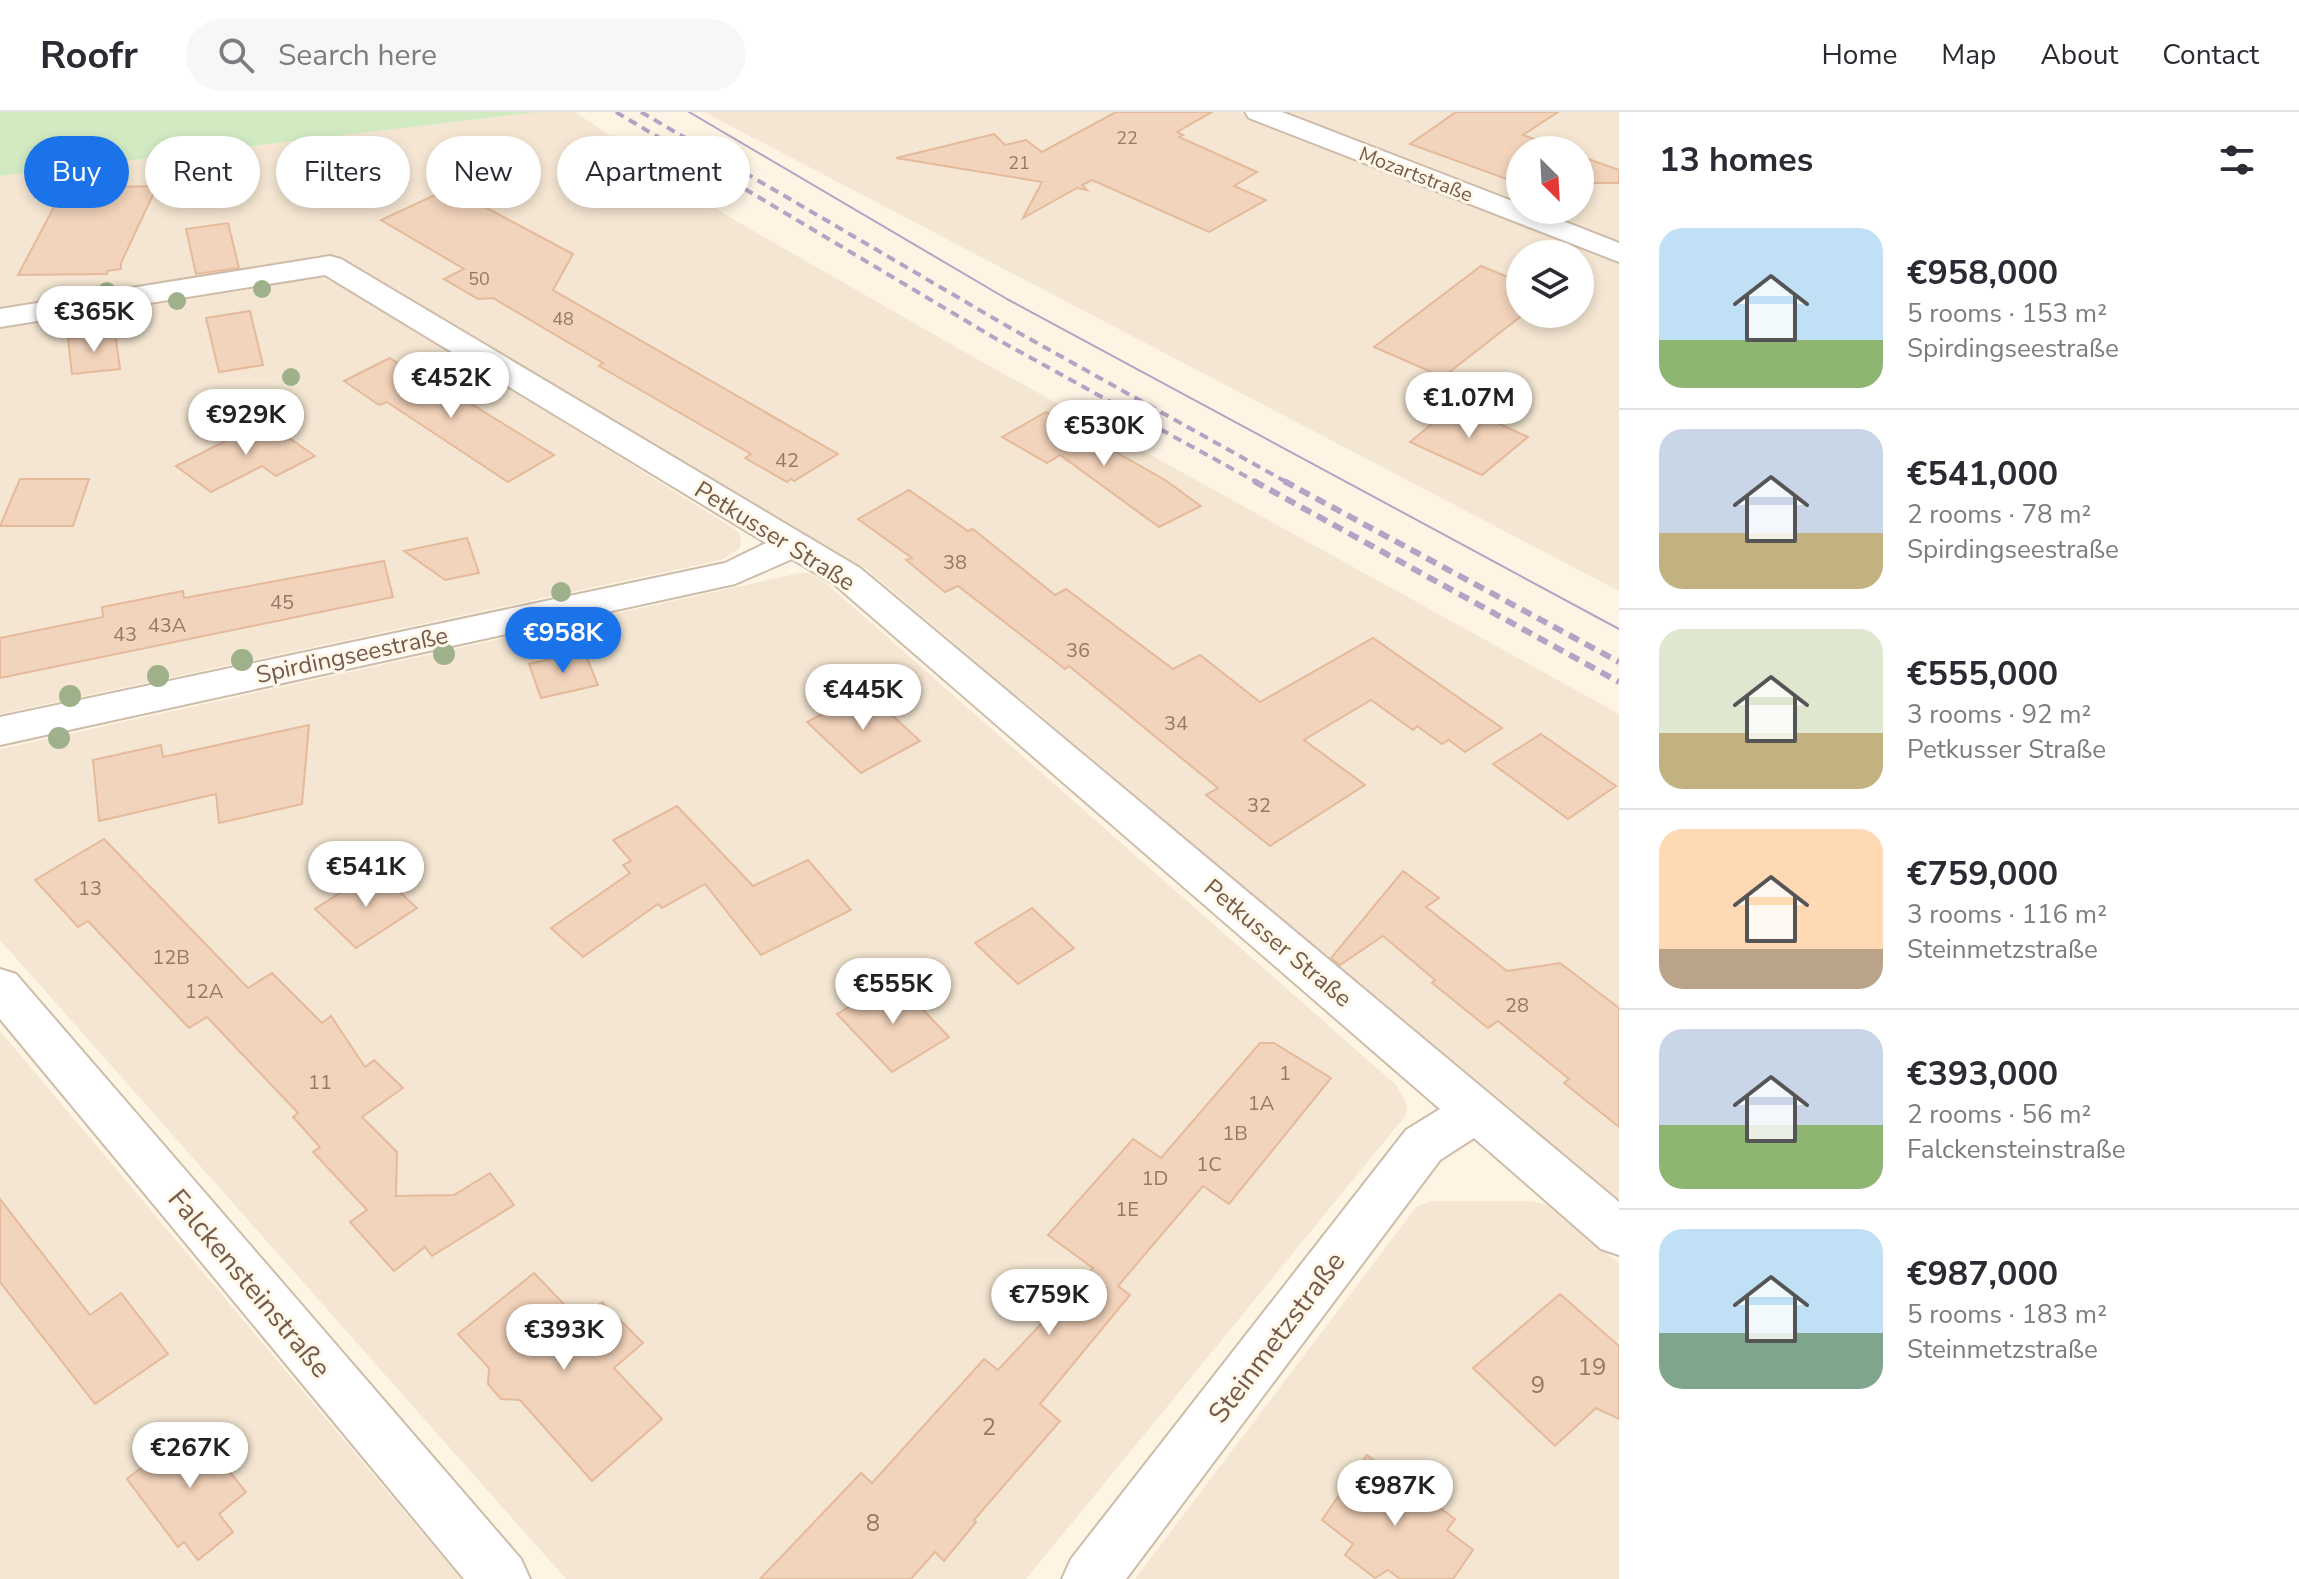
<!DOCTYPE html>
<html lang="en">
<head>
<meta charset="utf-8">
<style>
	:root { --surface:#fff; --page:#f7f7f7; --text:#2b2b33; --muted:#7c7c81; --line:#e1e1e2; --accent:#1a73e8 }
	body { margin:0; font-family:"Nunito Sans",sans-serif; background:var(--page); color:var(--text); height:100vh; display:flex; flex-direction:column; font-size:30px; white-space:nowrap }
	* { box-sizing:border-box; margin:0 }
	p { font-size:26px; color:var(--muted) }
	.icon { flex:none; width:44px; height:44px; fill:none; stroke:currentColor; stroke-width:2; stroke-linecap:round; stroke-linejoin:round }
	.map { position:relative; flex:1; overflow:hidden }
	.panel { display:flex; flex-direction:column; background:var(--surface); width:680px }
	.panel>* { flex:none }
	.guide { position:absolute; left:24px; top:24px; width:760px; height:72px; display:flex; gap:16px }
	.needle { width:52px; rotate:156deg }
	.fabs { position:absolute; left:1506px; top:24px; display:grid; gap:16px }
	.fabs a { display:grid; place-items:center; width:88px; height:88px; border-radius:50%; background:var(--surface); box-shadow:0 4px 12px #0003; font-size:40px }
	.price { position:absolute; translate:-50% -68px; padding:0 18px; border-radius:28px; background:#fff; color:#222; font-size:26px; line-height:52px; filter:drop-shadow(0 2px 4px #0008) }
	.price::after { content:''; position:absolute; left:50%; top:48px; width:24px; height:18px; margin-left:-12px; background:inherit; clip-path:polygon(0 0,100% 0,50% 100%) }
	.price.on { background:var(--accent); color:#fff }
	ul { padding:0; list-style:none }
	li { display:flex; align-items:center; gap:24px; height:200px; padding:0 40px }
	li+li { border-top:2px solid var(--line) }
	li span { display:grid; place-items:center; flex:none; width:224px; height:160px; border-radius:24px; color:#555 }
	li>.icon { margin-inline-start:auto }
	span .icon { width:96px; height:96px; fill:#fffc; stroke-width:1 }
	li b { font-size:34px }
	h2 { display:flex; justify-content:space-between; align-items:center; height:96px; padding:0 40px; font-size:34px }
	.chip { padding:0 28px; border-radius:36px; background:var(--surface); box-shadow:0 4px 12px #0003; font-size:28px; line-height:72px }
	.chip.on { background:var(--accent); color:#fff }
	header { display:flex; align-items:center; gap:48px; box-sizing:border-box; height:112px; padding:0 40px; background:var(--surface); border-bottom:2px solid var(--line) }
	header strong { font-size:38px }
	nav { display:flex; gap:44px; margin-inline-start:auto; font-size:28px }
	.search { width:560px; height:72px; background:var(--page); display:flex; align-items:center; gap:20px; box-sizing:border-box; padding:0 28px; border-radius:44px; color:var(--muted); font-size:30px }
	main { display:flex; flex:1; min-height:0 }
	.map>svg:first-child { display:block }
</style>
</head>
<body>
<header>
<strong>Roofr</strong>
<div class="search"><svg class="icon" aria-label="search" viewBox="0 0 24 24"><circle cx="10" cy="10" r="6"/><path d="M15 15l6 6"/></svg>Search here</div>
<nav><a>Home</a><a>Map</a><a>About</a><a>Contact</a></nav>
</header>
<main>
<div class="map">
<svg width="1619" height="1467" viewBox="0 0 1619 1467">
	<rect width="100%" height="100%" fill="#fdf4e4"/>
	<g fill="#f4e6d2" fill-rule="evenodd">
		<polygon points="538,0 575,0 731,106 959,237 1619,602 1619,1090 866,457 344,147 323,145 0,196 0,64"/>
		<path d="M 704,0 L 1237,0 L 1619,151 L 1619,479 ZM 1520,142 L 1580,142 L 1580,202 L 1520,202 Z"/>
		<polygon points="1282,0 1619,0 1619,131 1534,98 1580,98 1580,38 1520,38 1520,93"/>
		<polygon points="316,165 339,170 736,418 741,424 740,436 721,448 0,602 0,216"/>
		<polygon points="800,461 810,461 827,472 1395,972 1407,992 1406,1003 1026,1467 566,1467 0,828 0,637"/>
		<polygon points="0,919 461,1467 0,1467"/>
		<polygon points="1431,1089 1531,1089 1548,1093 1619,1151 1619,1467 1135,1467 1417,1094"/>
	</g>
	<polygon fill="#d1eac2" points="0,0 538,0 0,64"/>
	<g fill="#f2d3bb" stroke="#e5ba9b" stroke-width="2">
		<polygon points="1116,0 1212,0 1177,20 1183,23 1179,25 1257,60 1234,74 1266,88 1209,120 1092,68 1082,73 1087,78 1077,76 1023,106 1042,70 896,46 994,22 1005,33 1026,28 1042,40"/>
		<polygon points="1456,0 1558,0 1523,23 1563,38 1520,38 1520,70 1515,70 1410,32"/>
		<polygon points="1580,44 1619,58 1619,71 1580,71"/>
		<polygon points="157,74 121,151 121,157 107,159 107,162 18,163 64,76"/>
		<polygon points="455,79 573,142 553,178 838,342 794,369 791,367 787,370 745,346 751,342 599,254 603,251 493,186 478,187 444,167 464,157 381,108 435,83 440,86"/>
		<polygon points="228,111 239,156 196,162 186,117"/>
		<polygon points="1481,154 1520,170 1520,205 1443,265 1374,235"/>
		<polygon points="250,199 263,253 219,260 206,206"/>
		<polygon points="115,220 120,257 72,262 68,227"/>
		<polygon points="390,246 441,280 444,278 456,287 460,285 554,343 508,370 387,290 379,293 344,269"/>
		<polygon points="1456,292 1528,325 1482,363 1410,330"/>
		<polygon points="1046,300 1165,368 1201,394 1159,415 1060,343 1047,351 1002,325"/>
		<polygon points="265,309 315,344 276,364 262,354 211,380 176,354"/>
		<polygon points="20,367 89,367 73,414 0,414"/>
		<polygon points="909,378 968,419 973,417 1055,483 1066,477 1173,557 1200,543 1260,590 1373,526 1502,616 1465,640 1449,628 1442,632 1417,614 1413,618 1371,588 1304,628 1365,673 1270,734 1206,683 1218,676 1069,554 1065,557 958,474 945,480 906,448 912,446 858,407"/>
		<polygon points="467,426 479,461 445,468 404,439"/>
		<polygon points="384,449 393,485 0,566 0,526 103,505 102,495 143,487 183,479 184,486"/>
		<polygon points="584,539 598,573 541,586 529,552"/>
		<polygon points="866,579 920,629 861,661 807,610"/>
		<polygon points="309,613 302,692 219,711 216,682 99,709 93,648 161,633 163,645"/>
		<polygon points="1541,622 1616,674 1568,707 1493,652"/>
		<polygon points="677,694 753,774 808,748 851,798 761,843 705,772 662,796 658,792 583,845 551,816 630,761 623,753 631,749 613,728"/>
		<polygon points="104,727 248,876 272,861 322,911 331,904 365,955 374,948 403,976 362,1005 397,1040 396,1084 454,1083 490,1061 514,1093 432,1144 425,1135 394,1159 350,1110 367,1098 313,1040 320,1035 293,1005 298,1001 207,905 189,916 88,809 78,815 35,768"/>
		<polygon points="376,758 417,796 356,836 315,797"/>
		<polygon points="1403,759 1439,786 1426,795 1507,859 1560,851 1619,896 1619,1015 1564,971 1569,967 1498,909 1488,916 1432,871 1435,868 1383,824 1340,853 1331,846"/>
		<polygon points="1032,796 1074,836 1018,872 975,831"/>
		<polygon points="895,868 949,925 892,960 837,902"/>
		<polygon points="1260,931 1274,931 1331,966 1229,1092 1203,1074 1118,1174 1130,1183 1040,1292 1060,1309 974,1408 976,1410 944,1449 935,1440 911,1467 760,1467 861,1361 872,1371 984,1247 998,1258 1093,1156 1048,1123 1133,1027 1161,1046"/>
		<polygon points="0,1087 90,1203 121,1181 168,1242 95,1292 0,1170"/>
		<polygon points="534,1161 579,1208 602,1190 643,1231 614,1256 662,1307 592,1369 520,1288 501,1287 488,1272 489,1256 458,1222"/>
		<polygon points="1560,1182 1619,1234 1619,1307 1596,1296 1555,1334 1473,1256"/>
		<polygon points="226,1315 220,1348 246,1380 219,1402 233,1420 198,1448 184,1430 178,1435 127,1367 185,1322"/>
		<polygon points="1367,1343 1455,1407 1447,1418 1473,1438 1453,1467 1400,1467 1388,1458 1375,1466 1345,1443 1353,1432 1322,1408"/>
	</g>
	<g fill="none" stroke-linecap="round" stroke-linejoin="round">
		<defs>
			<g id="minor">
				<polygon points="1245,0 1282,0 1520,92 1520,98 1535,98 1619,131 1619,150 1249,6"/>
				<polygon points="330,144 341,147 860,456 1619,1090 1619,1143 1601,1137 1474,1026 1440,1048 1126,1467 1062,1467 1071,1447 1406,1018 1440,997 834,472 792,447 735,472 0,633 0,605 725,451 766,431 325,163 0,215 0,197"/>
				<polygon points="0,857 16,862 521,1447 530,1467 464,1467 0,907"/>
			</g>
		</defs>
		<use href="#minor" stroke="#cebcaa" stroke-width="4"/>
		<use href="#minor" fill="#fff" fill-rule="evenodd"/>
		<polyline stroke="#b7a2c6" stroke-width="2" points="689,0 1007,187 1619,517"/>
		<g stroke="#b7a2c6" stroke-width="4" stroke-dasharray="9 6" stroke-linecap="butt">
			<polyline points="616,0 993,225 1258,371"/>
			<polyline points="641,0 1012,217 1288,371"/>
		</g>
		<g stroke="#b7a2c6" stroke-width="6" stroke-dasharray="11 7" stroke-linecap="butt">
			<polyline points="1254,369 1619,570"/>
			<polyline points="1284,369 1619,550"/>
		</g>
	</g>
	<g fill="#9eb18a">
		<circle cx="262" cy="177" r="9"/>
		<circle cx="107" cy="179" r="9"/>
		<circle cx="177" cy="189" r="9"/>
		<circle cx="93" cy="205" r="9"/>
		<circle cx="291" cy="265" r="9"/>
		<circle cx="561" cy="480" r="10"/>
		<circle cx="444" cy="542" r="11"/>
		<circle cx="242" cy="548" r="11"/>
		<circle cx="158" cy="564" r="11"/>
		<circle cx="70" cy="584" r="11"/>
		<circle cx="59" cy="626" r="11"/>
	</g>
	<g text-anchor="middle" stroke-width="6" stroke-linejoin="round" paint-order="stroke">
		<g font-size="18" fill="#947966">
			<text x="1127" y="32">22</text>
			<text x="1019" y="57">21</text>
			<text x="479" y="173">50</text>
			<text x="563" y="213">48</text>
		</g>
		<g font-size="20" fill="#755b49" stroke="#fff8ea">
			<text transform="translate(1416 62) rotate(21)" y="7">Mozartstraße</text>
		</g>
		<g font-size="20" fill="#947966">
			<text x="787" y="355">42</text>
			<text x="955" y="457">38</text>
			<text x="282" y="497">45</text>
			<text x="167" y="520">43A</text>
			<text x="125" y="529">43</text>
			<text x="1078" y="545">36</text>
			<text x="1176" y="618">34</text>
			<text x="1259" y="700">32</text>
			<text x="90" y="783">13</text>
			<text x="171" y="852">12B</text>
			<text x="204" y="886">12A</text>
			<text x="1517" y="900">28</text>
			<text x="1285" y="968">1</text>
			<text x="320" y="977">11</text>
			<text x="1261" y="998">1A</text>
			<text x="1235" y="1028">1B</text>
			<text x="1209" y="1059">1C</text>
			<text x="1155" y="1073">1D</text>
			<text x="1127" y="1104">1E</text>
		</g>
		<g font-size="24" fill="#755b49" stroke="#fff8ea">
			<text transform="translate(775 424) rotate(32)" y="8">Petkusser Straße</text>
			<text transform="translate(352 543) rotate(-12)" y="8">Spirdingseestraße</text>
			<text transform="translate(1278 831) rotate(40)" y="8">Petkusser Straße</text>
		</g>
		<g font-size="24" fill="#947966">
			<text x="1592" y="1263">19</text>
			<text x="1538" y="1281">9</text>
			<text x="989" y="1323">2</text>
			<text x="873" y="1419">8</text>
		</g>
		<g font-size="28" fill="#755b49" stroke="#fff8ea">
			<text transform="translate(250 1171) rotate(50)" y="10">Falckensteinstraße</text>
			<text transform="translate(1276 1225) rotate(-53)" y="10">Steinmetzstraße</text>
		</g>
	</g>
</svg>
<div class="fabs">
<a><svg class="needle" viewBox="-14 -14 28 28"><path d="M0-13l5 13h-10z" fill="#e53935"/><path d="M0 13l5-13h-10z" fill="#7c7c81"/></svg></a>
<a><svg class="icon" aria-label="layers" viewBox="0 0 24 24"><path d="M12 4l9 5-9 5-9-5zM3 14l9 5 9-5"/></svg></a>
</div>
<b class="price" style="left:94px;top:242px">€365K</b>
<b class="price" style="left:451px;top:308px">€452K</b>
<b class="price" style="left:1469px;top:328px">€1.07M</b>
<b class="price" style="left:246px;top:345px">€929K</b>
<b class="price" style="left:1104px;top:356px">€530K</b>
<b class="price on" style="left:563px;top:563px">€958K</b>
<b class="price" style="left:863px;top:620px">€445K</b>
<b class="price" style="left:366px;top:797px">€541K</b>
<b class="price" style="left:893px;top:914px">€555K</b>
<b class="price" style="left:1049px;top:1225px">€759K</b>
<b class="price" style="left:564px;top:1260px">€393K</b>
<b class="price" style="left:190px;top:1378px">€267K</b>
<b class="price" style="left:1395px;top:1416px">€987K</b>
<div class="guide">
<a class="chip on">Buy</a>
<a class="chip">Rent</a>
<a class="chip">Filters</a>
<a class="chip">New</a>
<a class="chip">Apartment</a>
</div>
</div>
<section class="panel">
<h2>13 homes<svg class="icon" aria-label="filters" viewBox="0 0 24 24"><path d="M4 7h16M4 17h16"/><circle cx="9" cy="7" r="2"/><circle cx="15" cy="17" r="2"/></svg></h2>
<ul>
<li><span style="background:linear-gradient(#bfe0f5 70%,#8fb573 0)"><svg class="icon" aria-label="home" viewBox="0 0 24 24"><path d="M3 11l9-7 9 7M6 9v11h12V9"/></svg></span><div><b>€958,000</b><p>5 rooms · 153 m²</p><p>Spirdingseestraße</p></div></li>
<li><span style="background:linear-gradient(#c9d6e8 65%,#c2b280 0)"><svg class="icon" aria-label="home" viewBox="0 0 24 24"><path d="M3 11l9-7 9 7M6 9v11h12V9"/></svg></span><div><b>€541,000</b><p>2 rooms · 78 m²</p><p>Spirdingseestraße</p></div></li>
<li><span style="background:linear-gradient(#dfe7d0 65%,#c2b280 0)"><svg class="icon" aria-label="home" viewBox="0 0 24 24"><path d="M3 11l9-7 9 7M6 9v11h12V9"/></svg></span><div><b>€555,000</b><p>3 rooms · 92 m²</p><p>Petkusser Straße</p></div></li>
<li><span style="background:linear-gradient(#ffd9b3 75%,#b9a48a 0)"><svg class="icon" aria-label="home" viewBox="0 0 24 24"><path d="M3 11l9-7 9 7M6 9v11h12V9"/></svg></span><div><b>€759,000</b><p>3 rooms · 116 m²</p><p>Steinmetzstraße</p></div></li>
<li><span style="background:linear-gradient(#c9d6e8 60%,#8fb573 0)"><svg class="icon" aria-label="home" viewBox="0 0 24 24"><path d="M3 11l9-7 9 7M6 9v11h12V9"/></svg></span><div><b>€393,000</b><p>2 rooms · 56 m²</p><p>Falckensteinstraße</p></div></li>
<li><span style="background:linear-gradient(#bfe0f5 65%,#7fa58c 0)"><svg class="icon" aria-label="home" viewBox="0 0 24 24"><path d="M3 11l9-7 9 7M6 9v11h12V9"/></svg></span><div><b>€987,000</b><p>5 rooms · 183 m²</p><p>Steinmetzstraße</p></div></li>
</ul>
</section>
</main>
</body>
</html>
